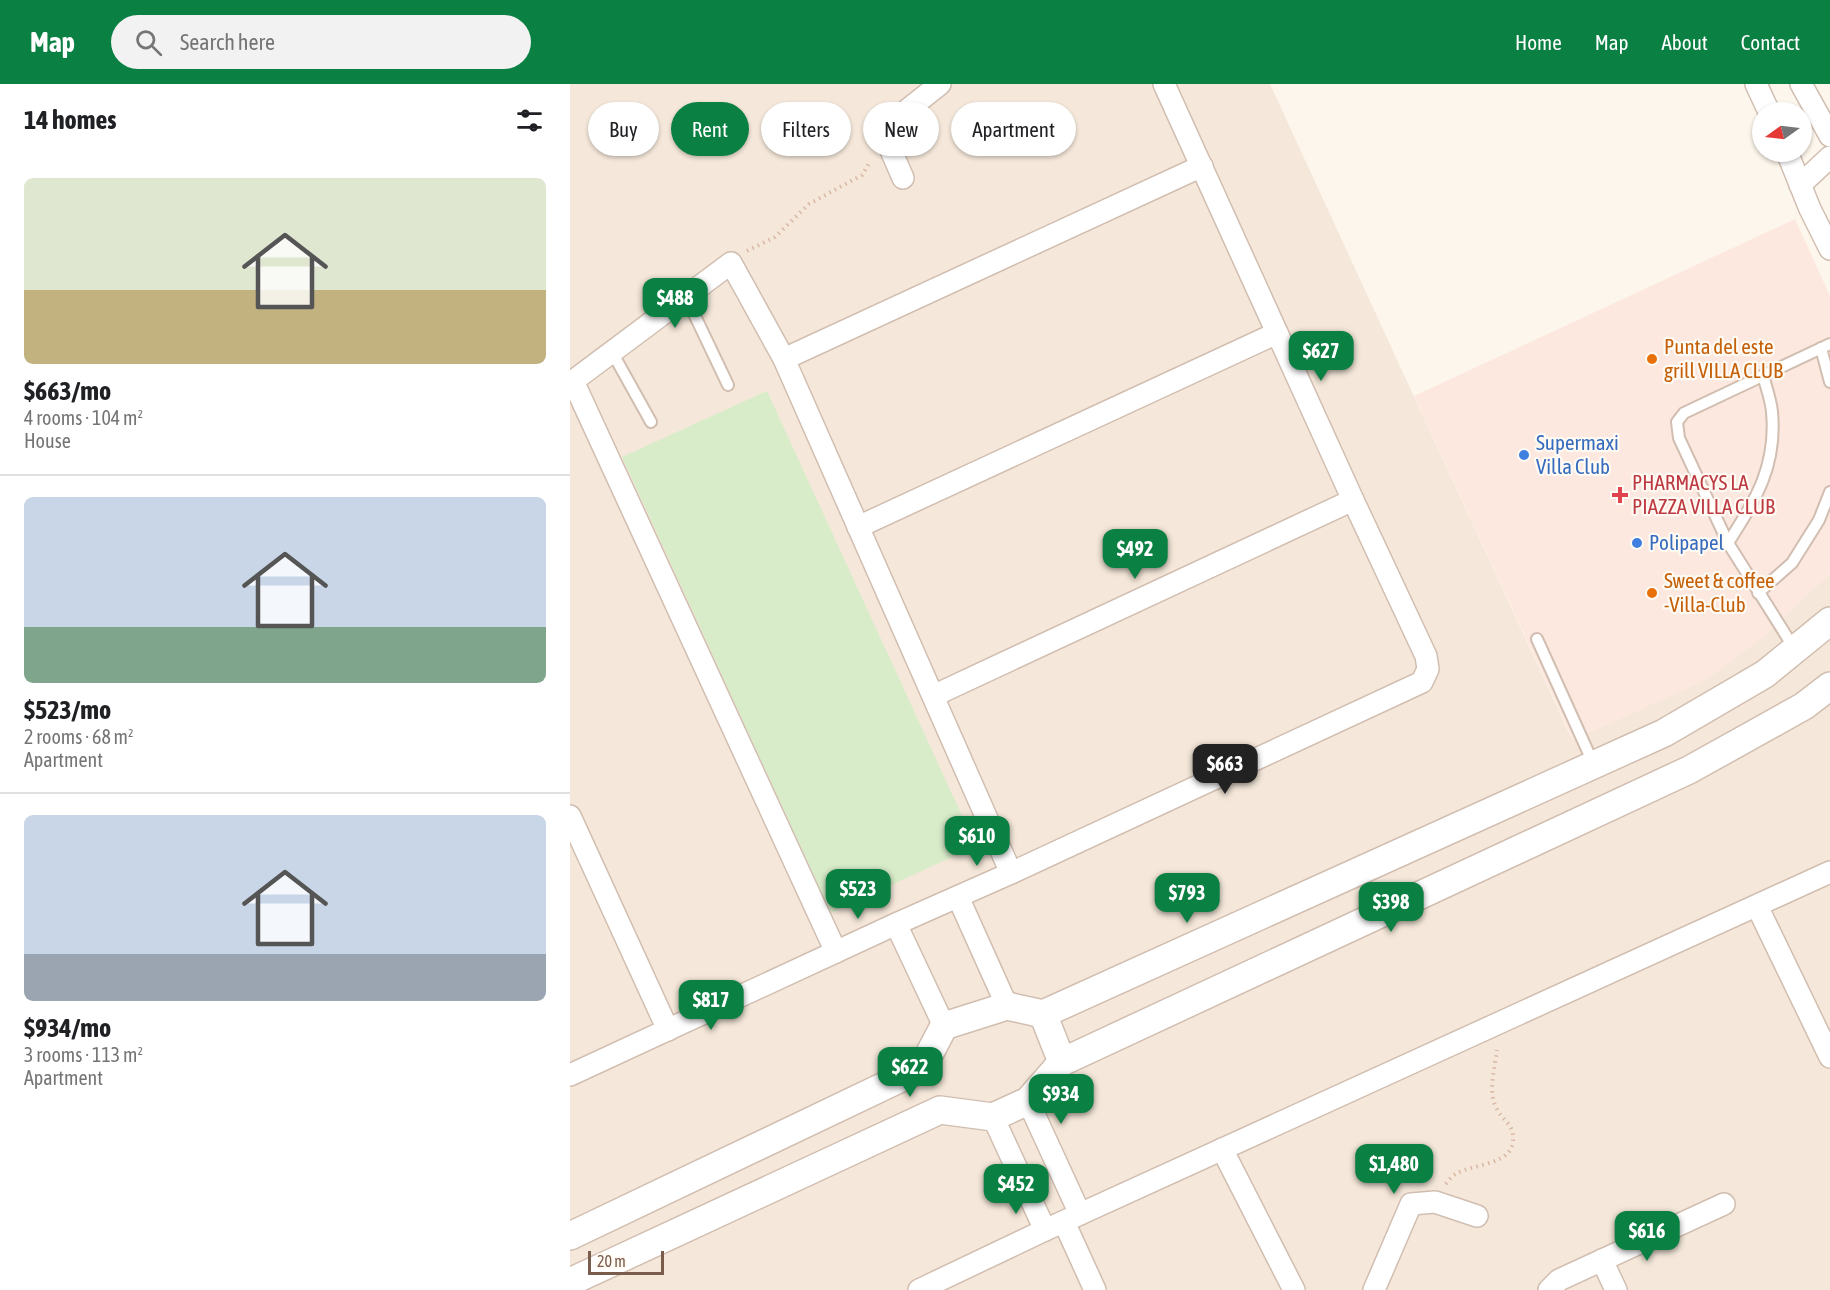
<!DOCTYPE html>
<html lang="en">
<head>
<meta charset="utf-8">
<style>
	:root { --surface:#fff; --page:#f2f2f2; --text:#202124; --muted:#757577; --line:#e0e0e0; --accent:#0b8043 }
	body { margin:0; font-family:"Asap Condensed",sans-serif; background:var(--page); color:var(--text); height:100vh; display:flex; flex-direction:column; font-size:22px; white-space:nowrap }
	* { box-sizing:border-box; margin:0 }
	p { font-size:20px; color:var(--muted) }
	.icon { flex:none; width:33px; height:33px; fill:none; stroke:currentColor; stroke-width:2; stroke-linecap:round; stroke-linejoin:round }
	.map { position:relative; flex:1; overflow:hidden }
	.sheet { display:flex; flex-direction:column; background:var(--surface); width:570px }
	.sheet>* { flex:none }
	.hud { position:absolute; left:18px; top:18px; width:570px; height:54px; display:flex; gap:12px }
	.needle { width:39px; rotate:256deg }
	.controls { position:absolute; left:1182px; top:18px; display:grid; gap:12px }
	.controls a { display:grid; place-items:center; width:60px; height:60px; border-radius:50%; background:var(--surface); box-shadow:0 2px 4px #0004; font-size:30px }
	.scale { position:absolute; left:18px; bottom:15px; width:76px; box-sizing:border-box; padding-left:6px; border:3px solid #7a5c4d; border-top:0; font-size:16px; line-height:21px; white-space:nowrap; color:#7a5c4d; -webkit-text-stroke:4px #fffaf3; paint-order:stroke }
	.price { position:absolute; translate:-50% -51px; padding:0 14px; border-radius:12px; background:var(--accent); color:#fff; font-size:20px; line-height:39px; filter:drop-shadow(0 2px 3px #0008) }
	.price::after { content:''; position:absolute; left:50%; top:36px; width:18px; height:14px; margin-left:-9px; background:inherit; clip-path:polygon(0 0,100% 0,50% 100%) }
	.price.on { background:#222; color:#fff }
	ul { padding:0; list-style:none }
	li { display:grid; align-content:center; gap:12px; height:318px; padding:0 24px }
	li+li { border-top:2px solid var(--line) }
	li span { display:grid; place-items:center; height:186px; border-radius:9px; color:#555 }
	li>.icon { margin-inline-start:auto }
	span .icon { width:108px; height:108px; fill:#fffc; stroke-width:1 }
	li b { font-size:26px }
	h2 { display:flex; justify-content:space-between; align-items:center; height:72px; padding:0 24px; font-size:26px }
	.pill { padding:0 21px; border-radius:27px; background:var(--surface); box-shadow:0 2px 4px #0004; font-size:21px; line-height:54px }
	.pill.on { background:var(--accent); color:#fff }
	header { display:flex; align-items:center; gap:36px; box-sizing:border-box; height:84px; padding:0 30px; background:var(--accent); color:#fff }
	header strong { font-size:28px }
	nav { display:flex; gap:33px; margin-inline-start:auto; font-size:21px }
	.search { width:420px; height:54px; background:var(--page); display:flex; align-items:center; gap:15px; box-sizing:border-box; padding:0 21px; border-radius:33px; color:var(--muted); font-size:22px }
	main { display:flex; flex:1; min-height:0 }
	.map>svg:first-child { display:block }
</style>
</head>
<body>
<header>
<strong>Map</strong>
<div class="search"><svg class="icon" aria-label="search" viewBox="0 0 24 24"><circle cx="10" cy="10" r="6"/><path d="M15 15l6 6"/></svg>Search here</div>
<nav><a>Home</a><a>Map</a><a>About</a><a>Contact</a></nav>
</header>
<main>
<section class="sheet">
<h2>14 homes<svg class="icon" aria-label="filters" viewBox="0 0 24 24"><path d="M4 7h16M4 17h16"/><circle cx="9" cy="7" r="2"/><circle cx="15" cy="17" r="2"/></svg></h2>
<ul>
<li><span style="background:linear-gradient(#dfe7d0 60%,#c2b280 0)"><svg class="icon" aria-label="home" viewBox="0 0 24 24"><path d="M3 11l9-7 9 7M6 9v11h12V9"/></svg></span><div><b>$663/mo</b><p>4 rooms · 104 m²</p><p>House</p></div></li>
<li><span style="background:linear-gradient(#c9d6e8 70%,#7fa58c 0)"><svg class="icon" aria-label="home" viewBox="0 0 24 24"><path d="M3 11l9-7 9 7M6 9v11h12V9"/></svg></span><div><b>$523/mo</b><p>2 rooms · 68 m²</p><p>Apartment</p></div></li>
<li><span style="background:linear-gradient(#c9d6e8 75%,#9aa5b1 0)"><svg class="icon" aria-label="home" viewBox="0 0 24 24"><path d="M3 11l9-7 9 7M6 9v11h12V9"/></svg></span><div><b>$934/mo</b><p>3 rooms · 113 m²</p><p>Apartment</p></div></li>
</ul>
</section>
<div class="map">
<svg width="1260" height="1206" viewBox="0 0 1260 1206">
	<rect width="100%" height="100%" fill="#fdf6ec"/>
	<polygon fill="#f5e8da" points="0,0 700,0 1000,651 1140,585 1260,491 1260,1206 0,1206"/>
	<polygon fill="#fde8e0" points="1225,135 1260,212 1260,490 1192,554 1136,596 1003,656 844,312"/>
	<polygon fill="#d8ecc9" points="197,307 406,762 261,829 52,373"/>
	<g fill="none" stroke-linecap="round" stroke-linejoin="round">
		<defs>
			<g id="service">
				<polyline points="116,213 158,301"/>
				<polyline points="1251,264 1260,298"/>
				<polyline points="42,268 81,338"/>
				<path d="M 1158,459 C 1186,415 1207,382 1202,328 C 1201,316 1196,303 1193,291"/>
				<polyline points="1188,509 1222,479 1249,436 1260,408"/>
				<polyline points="967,555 1024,681"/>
				<polyline points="1224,564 1158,459 1109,354 1107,338 1114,329 1260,260"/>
			</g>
			<g id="minor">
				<polyline points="1186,0 1199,28"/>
				<polyline points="1231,0 1260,52"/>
				<polyline points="1217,68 1240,125 1260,165"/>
				<polyline points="333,94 312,46 370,0"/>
				<polyline points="1230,101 1260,73"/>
				<polyline points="214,275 632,82"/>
				<polyline points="288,443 707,249"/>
				<polyline points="363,612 783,416"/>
				<polyline points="0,732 98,946"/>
				<polyline points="388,813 437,922"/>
				<polyline points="1187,822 1260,973"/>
				<polyline points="326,840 374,942"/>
				<polyline points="266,868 3,297 161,179 214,275 441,789"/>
				<polyline points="0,991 326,840 441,789 852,598 858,585 856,572 783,416 594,0"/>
				<polyline points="458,1017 510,1130"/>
				<polyline points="423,1033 475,1146"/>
				<polyline points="652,1065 724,1206"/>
				<polyline points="494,1138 525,1206"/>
				<polyline points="1032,1176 1046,1206"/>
				<polyline points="349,1206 475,1146 1260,788"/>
				<polyline points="804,1206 841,1120 865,1118 907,1132"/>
				<polyline points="979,1206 989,1196 1154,1120"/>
			</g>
			<g id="tertiary">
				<polyline points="473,930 492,978"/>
				<polyline points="0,1152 352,984 374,942 437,922 473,930 1094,649 1195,590 1260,537"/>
				<polyline points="0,1198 370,1026 423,1033 458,1017 492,978 1119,686 1234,622 1260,602"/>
			</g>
		</defs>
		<use href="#service" stroke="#d1beb0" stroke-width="14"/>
		<use href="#minor" stroke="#d1beb0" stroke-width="24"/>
		<use href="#tertiary" stroke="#d1beb0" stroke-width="30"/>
		<g stroke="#d9b8a5" stroke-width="4" stroke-dasharray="1.5 4.5" stroke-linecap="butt">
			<polyline points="177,167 205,153 239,120 292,91 300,78"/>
			<path d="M 876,1100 C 879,1096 882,1092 886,1090 C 903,1079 946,1082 943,1052 C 942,1039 932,1036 927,1025 C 917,1008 925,984 927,966"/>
		</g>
		<use href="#service" stroke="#fff" stroke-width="10"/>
		<use href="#minor" stroke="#fff" stroke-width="21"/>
		<use href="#tertiary" stroke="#fff" stroke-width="27"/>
	</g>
	<g fill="#e8710a" stroke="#fffaf3" stroke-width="2">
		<circle cx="1082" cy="275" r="6"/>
		<circle cx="1082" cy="509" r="6"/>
	</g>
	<g fill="#3f7fe0" stroke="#fffaf3" stroke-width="2">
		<circle cx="954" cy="371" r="6"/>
		<circle cx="1067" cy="459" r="6"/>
	</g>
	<path fill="#e0444e" stroke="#fffaf3" stroke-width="2" d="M1047 402h6v6h6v6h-6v6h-6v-6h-6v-6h6z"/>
	<g text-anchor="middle" stroke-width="4.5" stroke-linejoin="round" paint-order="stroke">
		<g font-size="21" fill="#c56008" stroke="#fffaf3" text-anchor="start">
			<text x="1094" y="270">Punta del este<tspan x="1094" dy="24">grill VILLA CLUB</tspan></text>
			<text x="1094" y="504">Sweet &amp; coffee<tspan x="1094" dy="24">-Villa-Club</tspan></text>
		</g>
		<g font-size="21" fill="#366cbe" stroke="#fffaf3" text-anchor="start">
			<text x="966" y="366">Supermaxi<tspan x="966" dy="24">Villa Club</tspan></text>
			<text x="1079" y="466">Polipapel</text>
		</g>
		<g font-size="21" fill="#be3a42" stroke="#fffaf3" text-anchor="start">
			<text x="1062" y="406">PHARMACYS LA<tspan x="1062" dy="24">PIAZZA VILLA CLUB</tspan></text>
		</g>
	</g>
</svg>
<div class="controls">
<a><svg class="needle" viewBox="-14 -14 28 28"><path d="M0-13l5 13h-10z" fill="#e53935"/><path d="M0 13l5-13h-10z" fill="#757577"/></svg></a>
</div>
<div class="scale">20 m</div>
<b class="price" style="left:105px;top:245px">$488</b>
<b class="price" style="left:751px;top:298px">$627</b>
<b class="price" style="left:565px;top:496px">$492</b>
<b class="price on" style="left:655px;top:711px">$663</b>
<b class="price" style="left:407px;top:783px">$610</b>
<b class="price" style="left:288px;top:836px">$523</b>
<b class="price" style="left:617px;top:840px">$793</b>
<b class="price" style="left:821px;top:849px">$398</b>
<b class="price" style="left:141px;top:947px">$817</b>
<b class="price" style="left:340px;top:1014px">$622</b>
<b class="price" style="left:491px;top:1041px">$934</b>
<b class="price" style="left:824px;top:1111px">$1,480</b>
<b class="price" style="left:446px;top:1131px">$452</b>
<b class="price" style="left:1077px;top:1178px">$616</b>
<div class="hud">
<a class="pill">Buy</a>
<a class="pill on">Rent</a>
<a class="pill">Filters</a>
<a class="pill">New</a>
<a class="pill">Apartment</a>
</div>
</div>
</main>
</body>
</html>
